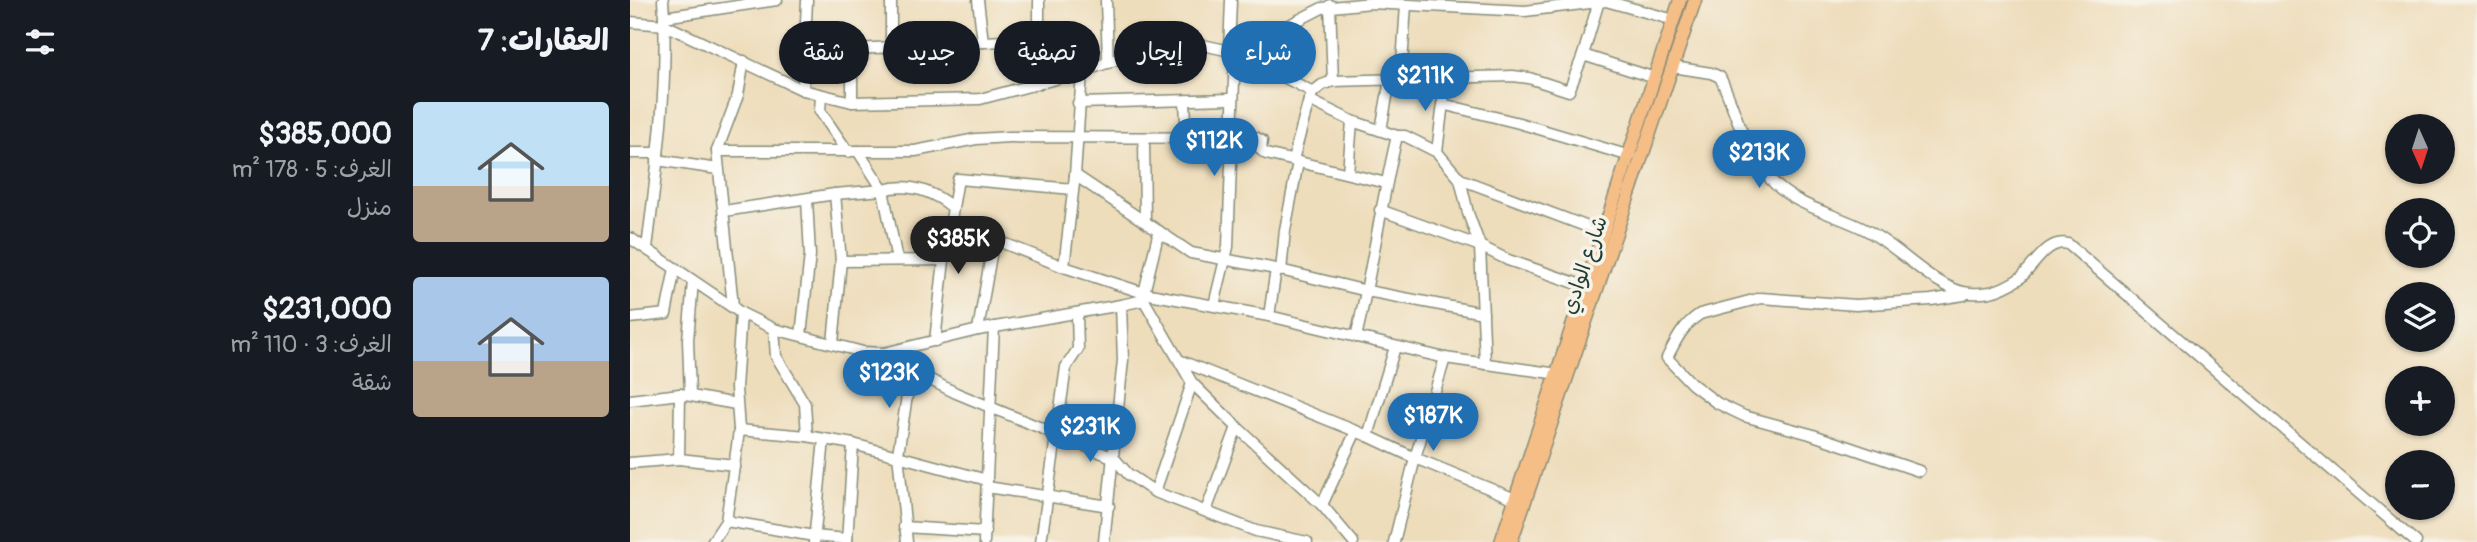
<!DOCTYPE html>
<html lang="ar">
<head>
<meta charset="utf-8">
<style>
	:root { --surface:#171b24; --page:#242831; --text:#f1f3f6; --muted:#9ea1a6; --accent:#1f6fb2 }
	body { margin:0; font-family:Pangolin,"Playpen Sans Arabic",sans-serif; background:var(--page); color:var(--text); direction:rtl; height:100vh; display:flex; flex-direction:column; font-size:26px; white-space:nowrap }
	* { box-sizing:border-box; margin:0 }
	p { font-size:23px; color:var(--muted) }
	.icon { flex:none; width:38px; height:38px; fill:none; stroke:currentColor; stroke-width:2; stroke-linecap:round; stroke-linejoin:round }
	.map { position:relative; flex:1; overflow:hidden; direction:ltr }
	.details { display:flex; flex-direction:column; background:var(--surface); width:630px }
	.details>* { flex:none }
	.banner { position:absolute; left:21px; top:21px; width:665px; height:63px; direction:rtl; display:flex; gap:14px }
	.needle { width:46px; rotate:177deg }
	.controls { position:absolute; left:1755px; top:114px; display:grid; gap:14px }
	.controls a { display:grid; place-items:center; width:70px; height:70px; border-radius:50%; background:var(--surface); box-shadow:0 2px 5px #0004; font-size:35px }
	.price { position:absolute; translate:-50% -60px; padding:0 16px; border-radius:24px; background:var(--accent); color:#fff; font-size:23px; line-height:46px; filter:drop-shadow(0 2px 4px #0008) }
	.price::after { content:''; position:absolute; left:50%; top:42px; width:21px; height:16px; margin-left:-10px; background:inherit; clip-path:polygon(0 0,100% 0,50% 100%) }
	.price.current { background:#222; color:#fff }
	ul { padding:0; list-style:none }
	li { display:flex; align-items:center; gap:21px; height:175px; padding:0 21px }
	li span { display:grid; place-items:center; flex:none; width:196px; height:140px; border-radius:7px; color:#555 }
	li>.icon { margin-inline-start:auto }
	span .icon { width:84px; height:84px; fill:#fffc; stroke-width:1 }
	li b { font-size:30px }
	h2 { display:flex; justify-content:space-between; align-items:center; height:84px; padding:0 21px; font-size:30px }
	.tag { padding:0 24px; border-radius:32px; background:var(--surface); box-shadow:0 2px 5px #0004; font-size:24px; line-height:63px }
	.tag.current { background:var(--accent); color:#fff }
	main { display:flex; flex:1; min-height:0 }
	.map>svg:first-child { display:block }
</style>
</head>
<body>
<main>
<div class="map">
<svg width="1847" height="542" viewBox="0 0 1847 542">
	<rect width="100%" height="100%" fill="#f7f3e8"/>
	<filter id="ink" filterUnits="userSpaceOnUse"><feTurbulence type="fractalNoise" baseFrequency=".0143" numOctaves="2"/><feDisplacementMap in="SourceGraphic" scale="14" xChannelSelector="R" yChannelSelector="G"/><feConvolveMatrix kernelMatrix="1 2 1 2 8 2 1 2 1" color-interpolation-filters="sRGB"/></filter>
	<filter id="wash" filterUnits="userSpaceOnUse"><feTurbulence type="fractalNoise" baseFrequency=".00686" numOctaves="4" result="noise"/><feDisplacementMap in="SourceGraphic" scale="28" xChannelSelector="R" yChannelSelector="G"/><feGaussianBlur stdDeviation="1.57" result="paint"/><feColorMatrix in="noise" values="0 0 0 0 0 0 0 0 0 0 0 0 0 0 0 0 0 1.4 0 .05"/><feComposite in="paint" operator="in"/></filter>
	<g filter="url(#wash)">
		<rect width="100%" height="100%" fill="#edb"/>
	</g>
	<g filter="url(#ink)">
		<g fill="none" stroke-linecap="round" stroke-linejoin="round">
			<defs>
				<g id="minor">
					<polyline points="261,0 261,48"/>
					<polyline points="348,0 353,42"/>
					<polyline points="476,0 478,63"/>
					<polyline points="700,5 703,81"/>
					<polyline points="34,17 147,0"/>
					<polyline points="0,22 35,25 173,90 222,102 350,99 452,72 529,44 543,42 568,44 605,52 683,92 679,100 722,121 767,136 775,136 807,152 830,179 974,233"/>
					<polyline points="601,32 633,35 661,24 692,8 741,3 895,11 976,1 1044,20"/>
					<polyline points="599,51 601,0"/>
					<polyline points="953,55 1025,78"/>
					<path d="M 1043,67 L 1081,73 L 1090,77 C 1108,114 1112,149 1142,181 C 1166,207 1206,214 1236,230 C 1267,246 1291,275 1324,289 C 1335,294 1348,294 1360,292 C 1370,290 1381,284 1389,279 C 1404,267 1417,238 1438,244 L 1786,542"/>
					<polyline points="771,79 776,5"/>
					<polyline points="409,83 409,0"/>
					<polyline points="173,90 177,0"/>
					<polyline points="683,92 692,85 703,81 883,76 899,78 939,91 953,55 969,1"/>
					<polyline points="191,96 190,111 218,152"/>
					<polyline points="222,102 222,54 226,49 409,39"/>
					<polyline points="555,102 557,138"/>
					<polyline points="448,103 601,99"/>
					<polyline points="812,104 889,123 1000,156"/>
					<polyline points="751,130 760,80"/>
					<polyline points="514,138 515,221"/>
					<polyline points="87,151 285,151 346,139 380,137 627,138 632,141 631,150 636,154 756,183"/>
					<path d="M 228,151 L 253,190 C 278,183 302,191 322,207"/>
					<polyline points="807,152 816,78"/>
					<polyline points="0,153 28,153"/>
					<polyline points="27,160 88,169"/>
					<polyline points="663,160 679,100"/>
					<polyline points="718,173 722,121"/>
					<polyline points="445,175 561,253 646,269 737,291 853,313"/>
					<polyline points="830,179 838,213 850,246 855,364"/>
					<polyline points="750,210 850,246 878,260 957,287"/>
					<polyline points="94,211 205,194 253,190 267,260"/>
					<polyline points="320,222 434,267 514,293 529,231"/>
					<polyline points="0,238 111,313 144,329 233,352 254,353 348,330 491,305 514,300 514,293 639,316 815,358 928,374"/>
					<path d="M 17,248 C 27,168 39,80 33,0"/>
					<polyline points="211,261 314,260"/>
					<polyline points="434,267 445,175 452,72"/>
					<polyline points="651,271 655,230 668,162"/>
					<polyline points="514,300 562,383 607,427 692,505 723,542"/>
					<polyline points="584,305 598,247 605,52"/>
					<polyline points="103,306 87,151 108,95 114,61"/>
					<polyline points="639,316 646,269"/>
					<polyline points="0,318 36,314 45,268"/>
					<polyline points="144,329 146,356 175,404 177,436"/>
					<polyline points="348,330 364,238"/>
					<polyline points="171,335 180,255 177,199"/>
					<path d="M 726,337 C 742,271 751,203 767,136"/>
					<polyline points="305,341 314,260 328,179 443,189"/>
					<polyline points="203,343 211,261 205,194"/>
					<polyline points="254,353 281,370 326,393 484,458 498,474 525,492 626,531 677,542"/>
					<polyline points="551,361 738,436 785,458 885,499"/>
					<polyline points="60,395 58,340 63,281"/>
					<polyline points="0,400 50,394 106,404"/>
					<polyline points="109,430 177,436 223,444 357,480"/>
					<polyline points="738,436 765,347"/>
					<polyline points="49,459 50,394"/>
					<polyline points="0,463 49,459 105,465"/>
					<path d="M 1289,471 L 1180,434 L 1114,416 L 1087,403 L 1062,384 L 1037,358 C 1046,340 1053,325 1070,314 L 1131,298 L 1226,305 L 1301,300 L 1334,295"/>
					<polyline points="357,487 479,506"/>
					<polyline points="525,492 562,383"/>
					<polyline points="692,505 726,431"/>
					<polyline points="576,511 607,427"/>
					<polyline points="96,521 184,536 217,539"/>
					<polyline points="274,527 355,532"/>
					<polyline points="82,542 96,521 107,446 109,430 106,388 111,313"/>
					<polyline points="184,542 194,439"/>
					<polyline points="217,542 223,444"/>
					<polyline points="277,542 268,454 281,370"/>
					<polyline points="354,542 364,327"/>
					<polyline points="411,542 436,367 448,349 447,314"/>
					<polyline points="474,542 493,360 491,305"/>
					<polyline points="764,542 785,458 815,358"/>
				</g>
				<g id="major">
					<polyline points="871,542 1050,0"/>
					<polyline points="881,542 1065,0"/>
				</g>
			</defs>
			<use href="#minor" stroke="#868d78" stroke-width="13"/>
			<use href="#major" stroke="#868d78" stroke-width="15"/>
			<use href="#minor" stroke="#fff" stroke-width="10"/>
			<use href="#major" stroke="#f6be87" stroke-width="12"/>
		</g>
	</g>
	<g text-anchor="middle" stroke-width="7" stroke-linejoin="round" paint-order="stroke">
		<g font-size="21" fill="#1f3d34" stroke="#f7f3e8">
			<text transform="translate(954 265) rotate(-71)" y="7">شارع الوادي</text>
		</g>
	</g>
</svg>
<div class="controls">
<a><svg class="needle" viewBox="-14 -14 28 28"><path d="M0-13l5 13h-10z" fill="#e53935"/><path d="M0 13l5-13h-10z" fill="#9ea1a6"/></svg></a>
<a><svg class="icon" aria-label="locate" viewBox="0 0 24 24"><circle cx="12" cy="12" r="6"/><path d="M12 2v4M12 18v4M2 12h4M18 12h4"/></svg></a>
<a><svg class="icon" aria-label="layers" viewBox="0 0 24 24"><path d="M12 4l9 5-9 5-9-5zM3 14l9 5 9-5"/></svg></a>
<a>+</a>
<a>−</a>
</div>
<b class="price" style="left:795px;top:113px">$211K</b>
<b class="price" style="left:584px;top:178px">$112K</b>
<b class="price" style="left:1129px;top:190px">$213K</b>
<b class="price current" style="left:328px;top:276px">$385K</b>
<b class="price" style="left:259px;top:410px">$123K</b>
<b class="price" style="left:803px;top:453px">$187K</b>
<b class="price" style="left:460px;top:464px">$231K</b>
<div class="banner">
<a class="tag current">شراء</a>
<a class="tag">إيجار</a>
<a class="tag">تصفية</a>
<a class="tag">جديد</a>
<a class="tag">شقة</a>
</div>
</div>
<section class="details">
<h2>العقارات: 7<svg class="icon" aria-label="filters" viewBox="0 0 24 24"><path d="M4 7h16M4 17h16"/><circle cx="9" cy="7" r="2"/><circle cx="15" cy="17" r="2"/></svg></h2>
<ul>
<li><span style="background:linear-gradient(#bfe0f5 60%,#b9a48a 0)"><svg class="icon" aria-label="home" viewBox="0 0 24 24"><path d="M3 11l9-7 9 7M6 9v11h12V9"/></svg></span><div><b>$385,000</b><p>الغرف: 5 · 178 m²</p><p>منزل</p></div></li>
<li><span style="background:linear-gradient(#a9c7e8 60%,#b9a48a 0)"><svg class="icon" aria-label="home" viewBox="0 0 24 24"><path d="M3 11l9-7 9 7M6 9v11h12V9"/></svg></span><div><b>$231,000</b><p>الغرف: 3 · 110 m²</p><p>شقة</p></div></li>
</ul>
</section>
</main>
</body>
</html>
